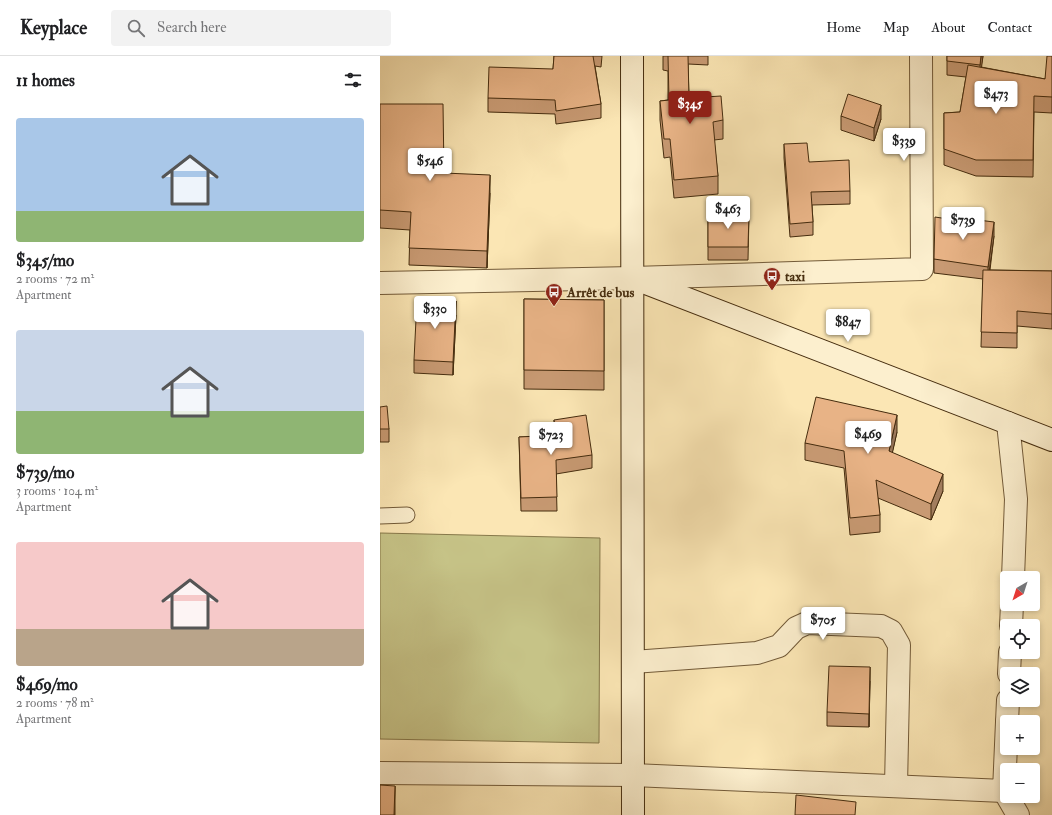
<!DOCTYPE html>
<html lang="en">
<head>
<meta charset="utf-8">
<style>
	:root { --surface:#fff; --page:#f2f2f2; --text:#202124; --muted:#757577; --line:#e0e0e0; --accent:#8f2418 }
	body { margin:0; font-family:"IM FELL Double Pica",serif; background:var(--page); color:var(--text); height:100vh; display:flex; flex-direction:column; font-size:15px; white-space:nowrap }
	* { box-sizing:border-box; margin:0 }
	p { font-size:13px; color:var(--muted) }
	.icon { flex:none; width:22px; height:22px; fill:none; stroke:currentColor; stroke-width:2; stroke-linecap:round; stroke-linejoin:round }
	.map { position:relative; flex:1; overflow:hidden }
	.details { display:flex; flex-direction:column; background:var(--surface); width:380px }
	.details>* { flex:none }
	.needle { width:26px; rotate:219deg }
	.fabs { position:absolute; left:620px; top:515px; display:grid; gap:8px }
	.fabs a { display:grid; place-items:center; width:40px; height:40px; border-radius:4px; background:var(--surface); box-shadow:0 2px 6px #0003; font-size:20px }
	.price { position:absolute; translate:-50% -34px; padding:0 9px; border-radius:4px; background:#fff; color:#222; font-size:13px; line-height:26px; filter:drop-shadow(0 1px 2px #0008) }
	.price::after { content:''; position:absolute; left:50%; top:24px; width:12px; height:9px; margin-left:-6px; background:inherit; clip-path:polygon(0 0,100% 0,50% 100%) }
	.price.active { background:var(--accent); color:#fff }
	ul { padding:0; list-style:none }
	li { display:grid; align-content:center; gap:8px; height:212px; padding:0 16px }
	li span { display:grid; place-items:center; height:124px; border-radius:4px; color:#555 }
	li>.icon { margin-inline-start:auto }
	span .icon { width:72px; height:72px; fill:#fffc; stroke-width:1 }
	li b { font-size:17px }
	h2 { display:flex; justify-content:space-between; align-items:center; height:48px; padding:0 16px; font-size:17px }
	header { display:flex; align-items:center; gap:24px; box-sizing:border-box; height:56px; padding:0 20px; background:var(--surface); border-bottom:1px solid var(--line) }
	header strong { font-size:19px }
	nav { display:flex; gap:22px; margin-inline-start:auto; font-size:14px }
	.search { width:280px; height:36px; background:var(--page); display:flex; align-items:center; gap:10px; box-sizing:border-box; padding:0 14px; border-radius:4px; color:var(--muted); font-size:15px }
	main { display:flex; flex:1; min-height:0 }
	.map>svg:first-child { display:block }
</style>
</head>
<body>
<header>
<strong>Keyplace</strong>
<div class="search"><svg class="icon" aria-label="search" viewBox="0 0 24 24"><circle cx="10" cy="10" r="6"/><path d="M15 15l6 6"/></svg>Search here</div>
<nav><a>Home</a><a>Map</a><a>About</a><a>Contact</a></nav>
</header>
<main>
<section class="details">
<h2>11 homes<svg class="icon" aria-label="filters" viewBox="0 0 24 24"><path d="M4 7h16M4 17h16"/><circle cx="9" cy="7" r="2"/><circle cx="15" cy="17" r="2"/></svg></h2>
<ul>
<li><span style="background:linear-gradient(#a9c7e8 75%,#8fb573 0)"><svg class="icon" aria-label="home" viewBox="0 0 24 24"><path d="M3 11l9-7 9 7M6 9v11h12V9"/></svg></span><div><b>$345/mo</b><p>2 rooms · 72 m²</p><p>Apartment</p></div></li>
<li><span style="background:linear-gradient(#c9d6e8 65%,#8fb573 0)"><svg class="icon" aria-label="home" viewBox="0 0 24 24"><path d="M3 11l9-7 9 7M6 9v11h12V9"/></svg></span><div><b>$739/mo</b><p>3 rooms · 104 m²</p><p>Apartment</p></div></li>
<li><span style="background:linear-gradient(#f6c9c9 70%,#b9a48a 0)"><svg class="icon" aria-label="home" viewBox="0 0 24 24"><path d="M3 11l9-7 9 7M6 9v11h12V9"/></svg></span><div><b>$469/mo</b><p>2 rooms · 78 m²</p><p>Apartment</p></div></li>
</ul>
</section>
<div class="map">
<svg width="672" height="759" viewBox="0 0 672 759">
	<rect width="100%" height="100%" fill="#fbe6b4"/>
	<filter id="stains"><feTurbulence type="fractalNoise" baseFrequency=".005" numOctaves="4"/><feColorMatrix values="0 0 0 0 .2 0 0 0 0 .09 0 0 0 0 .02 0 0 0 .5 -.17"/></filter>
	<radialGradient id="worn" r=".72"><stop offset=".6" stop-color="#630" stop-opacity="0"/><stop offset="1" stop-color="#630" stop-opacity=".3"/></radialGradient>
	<polygon fill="#c6c387" stroke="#86784a" points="0,477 220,482 219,687 0,683"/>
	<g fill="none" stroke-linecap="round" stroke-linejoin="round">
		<defs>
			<polyline id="lane" points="0,460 27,459"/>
			<g id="street">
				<polyline points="0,227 253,222 542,213 541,0"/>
				<polyline points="628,367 636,443 633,522"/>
				<polyline points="631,570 632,548"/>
				<polyline points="253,606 377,597 399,590 416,572 427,567 501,570 511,575 519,589 516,730"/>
				<polyline points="629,618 630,596"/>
				<polyline points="627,666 628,644"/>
				<polyline points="0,717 253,719 624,735 627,666"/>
				<polyline points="627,740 638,759"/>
			</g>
			<g id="secondary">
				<polyline points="252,0 253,759"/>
				<polyline points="253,222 672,384"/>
			</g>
		</defs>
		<use href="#lane" stroke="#725a38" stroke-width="17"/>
		<use href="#street" stroke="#725a38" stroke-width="24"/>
		<use href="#secondary" stroke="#452c0e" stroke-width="24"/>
		<use href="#lane" stroke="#fcefce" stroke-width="15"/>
		<use href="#street" stroke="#fcefce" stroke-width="22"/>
		<use href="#secondary" stroke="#fcefce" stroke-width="22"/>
	</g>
	<g fill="#c89a73" stroke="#452c0e">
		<polygon points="174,0 222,0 221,11 215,10 221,48 221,62 176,68 175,58 108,56 108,42 173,13"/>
		<polygon points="283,0 328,0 328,9 308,8 309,42 343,64 343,83 334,84 338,120 338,138 294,142 290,101 284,102 280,64 280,45 288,44 288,15 283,14"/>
		<polygon points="567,0 603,0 601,11 665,23 672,0 672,57 654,56 653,121 596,120 564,109 564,57 580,56 586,21 567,19"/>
		<polygon points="0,48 64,117 110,137 107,212 29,209 30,174 0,172"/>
		<polygon points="461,60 501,63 494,85 461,74"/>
		<polygon points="404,88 470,135 470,148 432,149 433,166 433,179 410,181 404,102"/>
		<polygon points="328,157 369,158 368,204 328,204"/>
		<polygon points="614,180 610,214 672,215 672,273 637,270 637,292 601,291 603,223 554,217 554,203"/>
		<polygon points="144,243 224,244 224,334 144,333"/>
		<polygon points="76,259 73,319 34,317 34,304"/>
		<polygon points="0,351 9,373 9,386 0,386"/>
		<polygon points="174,364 212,399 212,412 176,418 177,455 141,455 139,381 174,380"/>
		<polygon points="517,376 512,397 563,435 551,464 498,442 500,459 500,476 470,479 464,412 425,404 425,387"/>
		<polygon points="490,625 489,671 447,670 447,656"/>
	</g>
	<g fill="#a27d5e" stroke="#452c0e">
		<polygon points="601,0 603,0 600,23 600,9"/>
		<polygon points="501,49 501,63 494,85 494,72"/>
		<polygon points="110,119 110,137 107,212 107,195"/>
		<polygon points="614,166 614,180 608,224 608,211"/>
		<polygon points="76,245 76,259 73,319 73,306"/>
		<polygon points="517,359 517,376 509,412 509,395"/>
		<polygon points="563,418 563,435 551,464 551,448"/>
		<polygon points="490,611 490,625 489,671 489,658"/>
		<polygon points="15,730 15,759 14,759"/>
	</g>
	<g fill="#e8b386" stroke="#452c0e">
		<polygon points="174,0 213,0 221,48 176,55 175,44 108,42 109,11 173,13"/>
		<polygon points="288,0 308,0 309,42 341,40 343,64 333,66 338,120 294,124 290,83 284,83 280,45 289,44"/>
		<polygon points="567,0 601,0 600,9 567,5"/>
		<polygon points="667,0 672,0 672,41 654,40 653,104 596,104 564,93 564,57 580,56 588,9 665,23"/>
		<polygon points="468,38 501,49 494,72 461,60"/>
		<polygon points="0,48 63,48 64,117 110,119 107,195 29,192 31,156 0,154"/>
		<polygon points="427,87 429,106 469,104 470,135 431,136 433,166 410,168 404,88"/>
		<polygon points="328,157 369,158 368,191 328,191"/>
		<polygon points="555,161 581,165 582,162 614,166 608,211 554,203"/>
		<polygon points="603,214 672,215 672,258 637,255 637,277 601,276"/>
		<polygon points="37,243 76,245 73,306 34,304"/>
		<polygon points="144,243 224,244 224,315 144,314"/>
		<polygon points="436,341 517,359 509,395 563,418 551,448 496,424 500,459 470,462 464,395 425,387"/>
		<polygon points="7,350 9,373 0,373 0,351"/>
		<polygon points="206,359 212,399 176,404 177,441 141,442 139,381 177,379 174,364"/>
		<polygon points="449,610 490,611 489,658 447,656"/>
		<polygon points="0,729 15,730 14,759 0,759"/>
		<polygon points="416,739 476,746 475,759 415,759"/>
	</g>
	<defs>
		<symbol id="bus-pin" viewBox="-11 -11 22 30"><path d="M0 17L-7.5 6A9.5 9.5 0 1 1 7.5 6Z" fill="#8f2418" stroke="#fcefce"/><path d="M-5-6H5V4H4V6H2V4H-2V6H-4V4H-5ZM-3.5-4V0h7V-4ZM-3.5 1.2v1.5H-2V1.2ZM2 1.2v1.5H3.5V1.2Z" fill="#fff"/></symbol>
	</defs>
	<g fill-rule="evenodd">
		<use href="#bus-pin" x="382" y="210" width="20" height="27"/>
		<use href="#bus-pin" x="164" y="226" width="20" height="27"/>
	</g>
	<g text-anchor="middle" stroke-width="3.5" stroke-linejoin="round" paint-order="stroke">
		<g font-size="14" font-weight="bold" fill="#452c0e" stroke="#fcefce" text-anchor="start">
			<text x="405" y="225">taxi</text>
			<text x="187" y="241">Arrêt de bus</text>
		</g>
	</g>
	<rect width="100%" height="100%" filter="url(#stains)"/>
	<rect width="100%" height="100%" fill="url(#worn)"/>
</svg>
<div class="fabs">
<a><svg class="needle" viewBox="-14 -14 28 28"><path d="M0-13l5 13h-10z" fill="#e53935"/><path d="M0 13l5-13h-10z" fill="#757577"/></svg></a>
<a><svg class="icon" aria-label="locate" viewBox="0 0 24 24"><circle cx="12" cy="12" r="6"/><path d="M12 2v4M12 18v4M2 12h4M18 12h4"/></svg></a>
<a><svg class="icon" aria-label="layers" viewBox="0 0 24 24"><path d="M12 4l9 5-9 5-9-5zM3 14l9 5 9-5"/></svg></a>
<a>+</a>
<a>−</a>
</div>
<b class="price" style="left:616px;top:59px">$473</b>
<b class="price active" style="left:310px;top:69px">$345</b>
<b class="price" style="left:524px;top:106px">$339</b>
<b class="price" style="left:50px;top:126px">$546</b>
<b class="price" style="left:348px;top:174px">$463</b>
<b class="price" style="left:583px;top:185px">$739</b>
<b class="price" style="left:55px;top:274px">$330</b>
<b class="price" style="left:468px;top:287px">$847</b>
<b class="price" style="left:488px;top:399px">$469</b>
<b class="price" style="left:171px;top:400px">$723</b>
<b class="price" style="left:443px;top:585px">$705</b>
</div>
</main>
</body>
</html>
